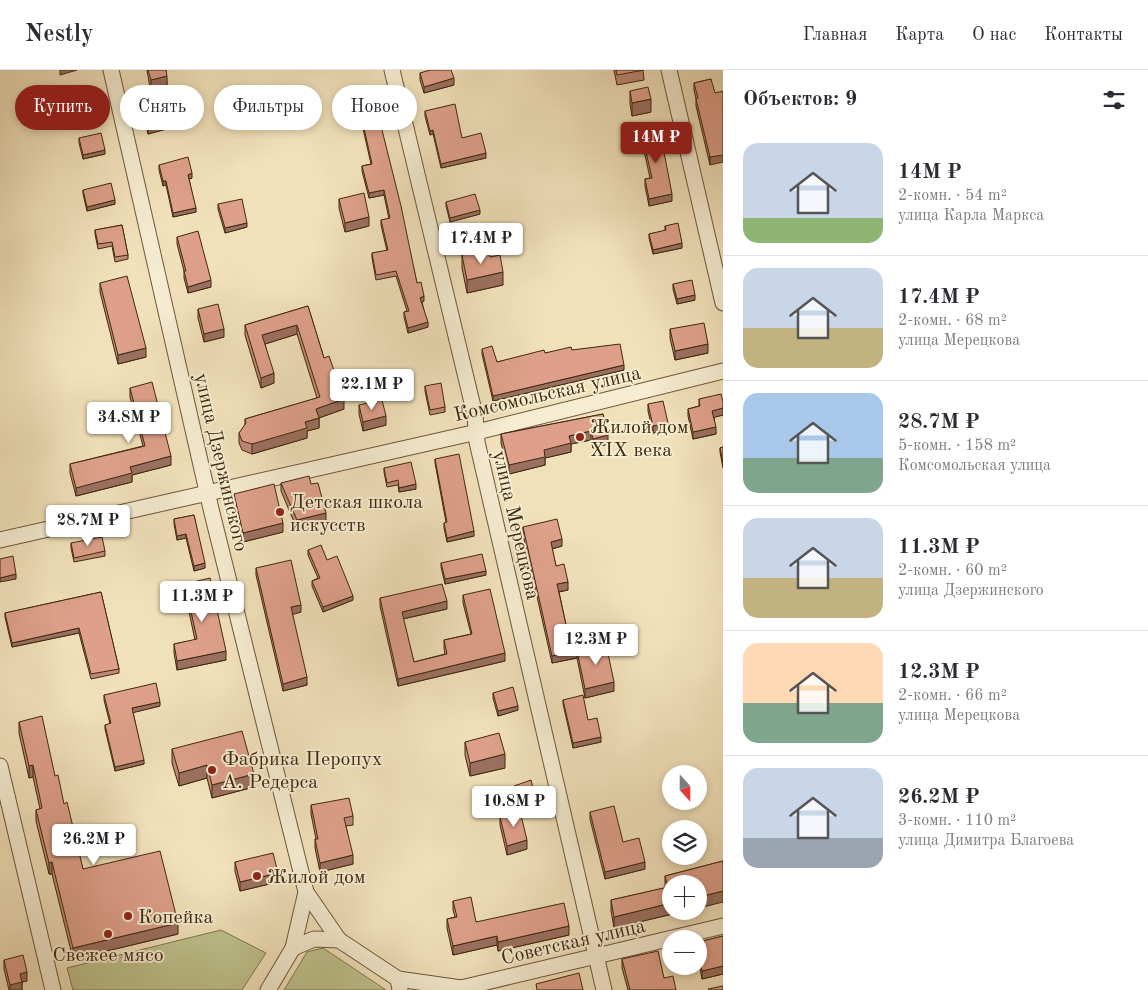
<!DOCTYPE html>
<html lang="ru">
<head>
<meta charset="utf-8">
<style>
	:root { --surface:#fff; --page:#f2f2f3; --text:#2b2b33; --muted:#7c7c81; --line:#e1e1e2; --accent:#8f2418 }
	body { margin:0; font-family:"Old Standard TT",serif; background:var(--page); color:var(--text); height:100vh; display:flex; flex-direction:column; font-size:19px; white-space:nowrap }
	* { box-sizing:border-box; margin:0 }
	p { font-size:16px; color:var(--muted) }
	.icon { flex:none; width:28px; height:28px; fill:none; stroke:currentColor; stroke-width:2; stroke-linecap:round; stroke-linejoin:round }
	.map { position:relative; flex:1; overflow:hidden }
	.drawer { display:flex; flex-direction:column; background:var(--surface); width:425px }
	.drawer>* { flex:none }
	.top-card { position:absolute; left:15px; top:15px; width:475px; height:45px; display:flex; gap:10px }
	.needle { width:32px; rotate:159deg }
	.tools { position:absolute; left:662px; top:695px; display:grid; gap:10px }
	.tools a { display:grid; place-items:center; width:45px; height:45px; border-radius:50%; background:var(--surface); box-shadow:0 2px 8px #0003; font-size:25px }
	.price { position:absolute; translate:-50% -42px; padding:0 11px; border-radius:5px; background:#fff; color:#222; font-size:16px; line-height:32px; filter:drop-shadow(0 1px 2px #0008) }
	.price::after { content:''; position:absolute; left:50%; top:30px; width:15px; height:11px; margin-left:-8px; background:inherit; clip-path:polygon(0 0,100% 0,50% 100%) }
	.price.on { background:var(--accent); color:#fff }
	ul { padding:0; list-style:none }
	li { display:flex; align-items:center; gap:15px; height:125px; padding:0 20px }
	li+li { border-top:1px solid var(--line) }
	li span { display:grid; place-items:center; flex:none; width:140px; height:100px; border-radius:15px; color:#555 }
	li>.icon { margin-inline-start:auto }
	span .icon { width:60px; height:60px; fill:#fffc; stroke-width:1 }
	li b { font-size:21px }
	h2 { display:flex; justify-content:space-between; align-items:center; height:60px; padding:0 20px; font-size:21px }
	.tag { padding:0 18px; border-radius:22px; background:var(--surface); box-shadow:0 2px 8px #0003; font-size:18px; line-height:45px }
	.tag.on { background:var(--accent); color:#fff }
	header { display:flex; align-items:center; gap:30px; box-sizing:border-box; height:70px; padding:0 25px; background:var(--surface); border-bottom:1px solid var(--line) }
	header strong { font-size:24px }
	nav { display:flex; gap:28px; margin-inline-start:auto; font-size:18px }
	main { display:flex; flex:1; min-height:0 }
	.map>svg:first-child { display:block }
</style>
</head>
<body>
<header>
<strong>Nestly</strong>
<nav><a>Главная</a><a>Карта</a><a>О нас</a><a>Контакты</a></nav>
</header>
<main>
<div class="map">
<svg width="723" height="920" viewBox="0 0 723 920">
	<rect width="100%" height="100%" fill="#f1e1ba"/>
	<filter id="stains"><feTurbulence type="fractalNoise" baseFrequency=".004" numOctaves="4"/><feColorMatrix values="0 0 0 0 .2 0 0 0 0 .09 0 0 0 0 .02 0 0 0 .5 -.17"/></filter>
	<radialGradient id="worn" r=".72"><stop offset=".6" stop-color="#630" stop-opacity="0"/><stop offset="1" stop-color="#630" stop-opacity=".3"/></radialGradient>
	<g fill="#bec28c" stroke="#7e764e">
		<polygon points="221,860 266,883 242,920 73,920 67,898"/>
		<polygon points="323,878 386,920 284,920 307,882"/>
	</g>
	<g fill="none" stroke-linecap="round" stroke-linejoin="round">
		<defs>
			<g id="tertiary">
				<polyline points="111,0 211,439 306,822 339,870"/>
				<polyline points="392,0 475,345 477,372 604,920"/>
				<polyline points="669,0 723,233"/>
				<polyline points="0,470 477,362 723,301"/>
				<polyline points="0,696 53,920"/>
				<polyline points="293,878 306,822"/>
				<polyline points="398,909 461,918 723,856"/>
				<polyline points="268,920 293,878 314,869 339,870 398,909 400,920"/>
			</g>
		</defs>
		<use href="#tertiary" stroke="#6c573a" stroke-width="17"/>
		<use href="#tertiary" stroke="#f6ecd2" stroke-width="15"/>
	</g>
	<g fill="#bf8a77" stroke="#3f290f">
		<polygon points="147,0 166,0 167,15 161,16 170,58 148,64 140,29 140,20 150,18"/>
		<polygon points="614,0 643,0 644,10 617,15"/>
		<polygon points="420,3 454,15 424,23 420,10"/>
		<polygon points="711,9 710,95 696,36 696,29 694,20 694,13"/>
		<polygon points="371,16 417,213 424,231 422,232 428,257 408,263 404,247 404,242 407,241 396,206 376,210 372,188 372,183 387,181 381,155 381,150 389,149 384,125 369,128 362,101 362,96 371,94 359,41 355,42 351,27 351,22"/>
		<polygon points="630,21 651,42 632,46 630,34"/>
		<polygon points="55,27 95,41 58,50 55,35"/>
		<polygon points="425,41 462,68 486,88 441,98 433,64 430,65 425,46"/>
		<polygon points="641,60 672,131 649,136 645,116 645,109 650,108 641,67"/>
		<polygon points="79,68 105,84 83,89 79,73"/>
		<polygon points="159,95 192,108 189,109 196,142 173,147 166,115 163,116 159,100"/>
		<polygon points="83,120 115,134 87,141 83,124"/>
		<polygon points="339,129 369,156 345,162 339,138"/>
		<polygon points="446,132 480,144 450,152 446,136"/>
		<polygon points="218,134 247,157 225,163 218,139"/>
		<polygon points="122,155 128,185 128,189 115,192 112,176 98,179 95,164 95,160"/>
		<polygon points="665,156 682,178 653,184 649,168 649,164 665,161"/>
		<polygon points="177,167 211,217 188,223 184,208 184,201 177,174"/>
		<polygon points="462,185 490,187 503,215 467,223 462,198"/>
		<polygon points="100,213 146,287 118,294 100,222"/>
		<polygon points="673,214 695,230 677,234 673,219"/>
		<polygon points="308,236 324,288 344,339 319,348 319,358 307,361 307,368 252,384 242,380 239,373 239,363 245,355 245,349 317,328 297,264 265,274 274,313 261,318 245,265 245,255"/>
		<polygon points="198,239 224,267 204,272 198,248"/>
		<polygon points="670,259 708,283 675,290 670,268"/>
		<polygon points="482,279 497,292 545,283 572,280 624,300 493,331 482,284"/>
		<polygon points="425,316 445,337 445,342 430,345 425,321"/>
		<polygon points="130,318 171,395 132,405 132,412 76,426 70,403 70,394 143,376 130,327"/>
		<polygon points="699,329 723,345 714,347 716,364 693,369 688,346 688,339 699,336"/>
		<polygon points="648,334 668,360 653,363 648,341"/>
		<polygon points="359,335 386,355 363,361 359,344"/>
		<polygon points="603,344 608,374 593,378 591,370 571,374 571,382 545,388 545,395 509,404 501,373 501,364"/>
		<polygon points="723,377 723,398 720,382 720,378"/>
		<polygon points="435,389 474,466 447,472 444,458 444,453 446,452 435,393"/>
		<polygon points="384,398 416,419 399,422 398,415 387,417 384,402"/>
		<polygon points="281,413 311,414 326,452 297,459 281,421"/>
		<polygon points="234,424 283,462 243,472 234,433"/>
		<polygon points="194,445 205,498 194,501 186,468 177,470 174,454 174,449"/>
		<polygon points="523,457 562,476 552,479 556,496 568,520 559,522 568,564 577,581 614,621 585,628 577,588 552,593 523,465"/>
		<polygon points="71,473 105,481 105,486 74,492 71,478"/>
		<polygon points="308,480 327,490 353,530 323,542 312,516 312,511 318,508 308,485"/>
		<polygon points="441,493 486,505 445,514 441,497"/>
		<polygon points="256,498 301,542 292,544 307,615 283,621 256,505"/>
		<polygon points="185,514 226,590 177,600 174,583 174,574 195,570 185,523"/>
		<polygon points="101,522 119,599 119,603 91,609 79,563 12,577 5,547 5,543"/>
		<polygon points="463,525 505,591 398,616 380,536 380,528 447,539 403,549 414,592 445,584 444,578 444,570 471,564 463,533"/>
		<polygon points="493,623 518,640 498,646 493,628"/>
		<polygon points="104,625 160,636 133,642 144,694 115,701 105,659 105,655 110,654 104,630"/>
		<polygon points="563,630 588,650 601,672 573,678 563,634"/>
		<polygon points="19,652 55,706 83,799 178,864 73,889 52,804 49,804 36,751 36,740 40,739 33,707 29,708 19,663"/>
		<polygon points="465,672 505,698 470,706 465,685"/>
		<polygon points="172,679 254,717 212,728 207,708 179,716 172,693"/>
		<polygon points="514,716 534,726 518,732 514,720"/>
		<polygon points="311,735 353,746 353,755 346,756 353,794 320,802 315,778 315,769 316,769 311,744"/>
		<polygon points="590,742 623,772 645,799 605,809 590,749"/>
		<polygon points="500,747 527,779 507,785 500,755"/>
		<polygon points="723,791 671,841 685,841 614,858 611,841 611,830 665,818 665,806"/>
		<polygon points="235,792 278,812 240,821 235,801"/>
		<polygon points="453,831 476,852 569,865 498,881 497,875 453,885 447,858 447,849 455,847 453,840"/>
		<polygon points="723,866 723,904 702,909 699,893 699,872"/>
		<polygon points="622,889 664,908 676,920 628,920 622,898"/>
		<polygon points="4,890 27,911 22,912 22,920 9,920 4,899"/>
	</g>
	<g fill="#9b7061" stroke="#3f290f">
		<polygon points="60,0 77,0 60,5"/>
		<polygon points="167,6 167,15 151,19 151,10"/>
		<polygon points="454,8 454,15 424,23 424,17"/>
		<polygon points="651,29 651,42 632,46 632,33"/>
		<polygon points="95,32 95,41 58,50 58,41"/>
		<polygon points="359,36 359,41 355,42 355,37"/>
		<polygon points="170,49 170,58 148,64 148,56"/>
		<polygon points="433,60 433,64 430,65 430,61"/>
		<polygon points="105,80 105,84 83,89 83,85"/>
		<polygon points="486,83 486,88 441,98 441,94"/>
		<polygon points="723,85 723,92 710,95 710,87"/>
		<polygon points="192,103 192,108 188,109 188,105"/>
		<polygon points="163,111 166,111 166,115 163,116"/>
		<polygon points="384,120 384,125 369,128 369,123"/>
		<polygon points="672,124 672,131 649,136 649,129"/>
		<polygon points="115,130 115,134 87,141 87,137"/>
		<polygon points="196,138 196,142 173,147 173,143"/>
		<polygon points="480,140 480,144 450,152 450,148"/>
		<polygon points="369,147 369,156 345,162 345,153"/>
		<polygon points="247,153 247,157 225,163 225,158"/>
		<polygon points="682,173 682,178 653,184 653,180"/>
		<polygon points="503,202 503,215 467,223 467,210"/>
		<polygon points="211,210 211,217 188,223 188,217"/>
		<polygon points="695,225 695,230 677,234 677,229"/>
		<polygon points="424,226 424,231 420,233 420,228"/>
		<polygon points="428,252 428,257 408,263 408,258"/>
		<polygon points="297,255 297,264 262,275 262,265"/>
		<polygon points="224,259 224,267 204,272 204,264"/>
		<polygon points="708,274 708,283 675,290 675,281"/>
		<polygon points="146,278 146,287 118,294 118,285"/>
		<polygon points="624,295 624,300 493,331 493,326"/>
		<polygon points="274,303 274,313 261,318 261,308"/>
		<polygon points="344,329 344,339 316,349 316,339"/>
		<polygon points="723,338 723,345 712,348 712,341"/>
		<polygon points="386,346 386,355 363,361 363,352"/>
		<polygon points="319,348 319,358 307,361 307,368 252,384 252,374 305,352"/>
		<polygon points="668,353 668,360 653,363 653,356"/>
		<polygon points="716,357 716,364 693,369 693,362"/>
		<polygon points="591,361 591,370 571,374 571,382 545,388 545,395 509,404 509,395 544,380 569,366"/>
		<polygon points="608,365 608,374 593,378 593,369"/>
		<polygon points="171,386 171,395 132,405 132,412 76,426 76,418 130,397"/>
		<polygon points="416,414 416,419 399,422 399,418"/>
		<polygon points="326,443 326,452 297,459 297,450"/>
		<polygon points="283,453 283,462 243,472 243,463"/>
		<polygon points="474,461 474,466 447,472 447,468"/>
		<polygon points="186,464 186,468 177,470 177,466"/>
		<polygon points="562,469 562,476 551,479 551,472"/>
		<polygon points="205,493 205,498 194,501 194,496"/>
		<polygon points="486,501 486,505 445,514 445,509"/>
		<polygon points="16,504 16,509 0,512 0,508"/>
		<polygon points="568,512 568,520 557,522 557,514"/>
		<polygon points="353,526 353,530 323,542 323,537"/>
		<polygon points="447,531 447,539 402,549 402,542"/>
		<polygon points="301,535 301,542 291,545 291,537"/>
		<polygon points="79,558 79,563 12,577 12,573"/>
		<polygon points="577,580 577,588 552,593 552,586"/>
		<polygon points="226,581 226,590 177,600 177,591"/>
		<polygon points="505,583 505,591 398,616 398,609"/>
		<polygon points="307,607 307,615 283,621 283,614"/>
		<polygon points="614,612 614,621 585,628 585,619"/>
		<polygon points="160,632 160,636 132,643 132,638"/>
		<polygon points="518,636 518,640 498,646 498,641"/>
		<polygon points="601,667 601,672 573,678 573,673"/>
		<polygon points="505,684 505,698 470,706 470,693"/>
		<polygon points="144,690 144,694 115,701 115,697"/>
		<polygon points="33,695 33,707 29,708 29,696"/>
		<polygon points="207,695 207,708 179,716 179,703"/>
		<polygon points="254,704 254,717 212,728 212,715"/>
		<polygon points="534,722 534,726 518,732 518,727"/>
		<polygon points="527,770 527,779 507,785 507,776"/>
		<polygon points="353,785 353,794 320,802 320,793"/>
		<polygon points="52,792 52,804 49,804 49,793"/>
		<polygon points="645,792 645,799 605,809 605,802"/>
		<polygon points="278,803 278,812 240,821 240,812"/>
		<polygon points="723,821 723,832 699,838 699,827"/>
		<polygon points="671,833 671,841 685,841 614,858 614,847"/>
		<polygon points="178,853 178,864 73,889 73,878"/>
		<polygon points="569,856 569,865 498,881 498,872"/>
		<polygon points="497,866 497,875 453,885 453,876"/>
		<polygon points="723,896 723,904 702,909 702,901"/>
		<polygon points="27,902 27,911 22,912 22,920 10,920 10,915 20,904"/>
	</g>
	<g fill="#dea08a" stroke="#3f290f">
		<polygon points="148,0 166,0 167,6 151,10"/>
		<polygon points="430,0 451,0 454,8 424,17 420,3"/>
		<polygon points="616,0 644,0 617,5"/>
		<polygon points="711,9 715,23 723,21 723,85 710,87 696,29 698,28 694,13"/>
		<polygon points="161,15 170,49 148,56 140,20"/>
		<polygon points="371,16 401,136 417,213 421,212 424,226 420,228 428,252 408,258 404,242 409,241 396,201 376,205 372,183 388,180 381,150 390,148 384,120 369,123 362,96 372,94 359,36 355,37 351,22"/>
		<polygon points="92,17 95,32 58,41 55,27"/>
		<polygon points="648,17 651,29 632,33 630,21"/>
		<polygon points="455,34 462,68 481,63 486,83 441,94 433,60 430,61 425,41"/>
		<polygon points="659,56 672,124 649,129 645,109 652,108 641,60"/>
		<polygon points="101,63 105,80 83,85 79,68"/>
		<polygon points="188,87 192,103 188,105 196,138 173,143 166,111 163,111 159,95"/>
		<polygon points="111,113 115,130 87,137 83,120"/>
		<polygon points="364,123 369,147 345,153 339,129"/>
		<polygon points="475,124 480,140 450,148 446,132"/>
		<polygon points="242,129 247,153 225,158 218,134"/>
		<polygon points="678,153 682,173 653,180 649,164 666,160 665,156"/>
		<polygon points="122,155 128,185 115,187 112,172 98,174 95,160"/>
		<polygon points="198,161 211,210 188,217 184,201 186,201 177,167"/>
		<polygon points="488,179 490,187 500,185 503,202 467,210 462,185"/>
		<polygon points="127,206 146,278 118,285 100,213"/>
		<polygon points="692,210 695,225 677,229 673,214"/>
		<polygon points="218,234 224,259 204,264 198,239"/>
		<polygon points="308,236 324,288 329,286 344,329 316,339 319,348 305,352 307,358 252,374 242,371 239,363 246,353 245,349 320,327 297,255 262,265 274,303 261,308 245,255"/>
		<polygon points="704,253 708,274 675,281 670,259"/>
		<polygon points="620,274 624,295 493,326 482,279 492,276 497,292 544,280 545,283 571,277 572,280"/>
		<polygon points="152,312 171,386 130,397 132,403 76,418 70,394 145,376 130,318"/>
		<polygon points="441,313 445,337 430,340 425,316"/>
		<polygon points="721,324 723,332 723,338 712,341 716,357 693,362 688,339 700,336 699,329"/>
		<polygon points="382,330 386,346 363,352 359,335"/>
		<polygon points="663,331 668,353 653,356 648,334"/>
		<polygon points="603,344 608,365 593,369 591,361 569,366 571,373 544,380 545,387 509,395 501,364"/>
		<polygon points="723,377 723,393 720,378"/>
		<polygon points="459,384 474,461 447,468 444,453 447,452 435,389"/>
		<polygon points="411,392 416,414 399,418 398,410 387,413 384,398"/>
		<polygon points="309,406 311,414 318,413 326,443 297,450 281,413"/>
		<polygon points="274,414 283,453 243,463 234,424"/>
		<polygon points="194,445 205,493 194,496 186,464 177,466 174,449"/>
		<polygon points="557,449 562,469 551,472 556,496 564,494 568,512 557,514 568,564 572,563 577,580 552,586 523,457"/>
		<polygon points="102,467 105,481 74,488 71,473"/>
		<polygon points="321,475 327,490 337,486 353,526 323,537 312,511 320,508 308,480"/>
		<polygon points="482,484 486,501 445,509 441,493"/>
		<polygon points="13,486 16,504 0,508 0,489"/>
		<polygon points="291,490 301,535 291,537 307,607 283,614 256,498"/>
		<polygon points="210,508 226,581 177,591 174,574 197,569 185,514"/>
		<polygon points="442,514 447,531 402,542 414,592 447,584 444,570 472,564 463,525 490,519 505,583 398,609 380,528"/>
		<polygon points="101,522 119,599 91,604 79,558 12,573 5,543"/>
		<polygon points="606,574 614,612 585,619 577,581"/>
		<polygon points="156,613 160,632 132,638 144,690 115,697 105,655 111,653 104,625"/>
		<polygon points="513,617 518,636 498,641 493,623"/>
		<polygon points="583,625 588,650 597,648 601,667 573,673 563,630"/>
		<polygon points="42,646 55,706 58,705 64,734 67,732 83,799 160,781 178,853 73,878 52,792 49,793 36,740 42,738 33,695 29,696 19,652"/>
		<polygon points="242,661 254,704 212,715 207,695 179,703 172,679"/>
		<polygon points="499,663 505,684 470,693 465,672"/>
		<polygon points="531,710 534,722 518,727 514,716"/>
		<polygon points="349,728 353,746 344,748 353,785 320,793 315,769 318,769 311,735"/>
		<polygon points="614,736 623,772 639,768 645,792 605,802 590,742"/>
		<polygon points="520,741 527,770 507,776 500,747"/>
		<polygon points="273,783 278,803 240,812 235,792"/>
		<polygon points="723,791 723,821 699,827 699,814 671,814 671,833 614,847 611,830 668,817 665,806"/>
		<polygon points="471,827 476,852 564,833 569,856 498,872 497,866 453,876 447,849 457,847 453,831"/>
		<polygon points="723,866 723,896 702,901 699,886 699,872"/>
		<polygon points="658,881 664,908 673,906 676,920 630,920 622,889"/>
		<polygon points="23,885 27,902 20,904 22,912 10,915 4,890"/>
		<polygon points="579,903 583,920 537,920 536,914"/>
		<polygon points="723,916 723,920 709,920 708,919"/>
	</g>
	<g fill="#8f2418" stroke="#f6ecd2" stroke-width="2">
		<circle cx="580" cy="367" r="5"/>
		<circle cx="280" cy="442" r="5"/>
		<circle cx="212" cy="700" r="5"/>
		<circle cx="257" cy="806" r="5"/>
		<circle cx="128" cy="846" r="5"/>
		<circle cx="108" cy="864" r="5"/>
	</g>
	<g text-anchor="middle" stroke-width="4" stroke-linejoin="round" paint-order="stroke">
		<g font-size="20" fill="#3f290f" stroke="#f6ecd2">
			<text transform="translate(547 323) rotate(-13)" y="7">Комсомольская улица</text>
			<text transform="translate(222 392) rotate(77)" y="7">улица Дзержинского</text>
			<text transform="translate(517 455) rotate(77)" y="7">улица Мерецкова</text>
			<text transform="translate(573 871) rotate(-13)" y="7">Советская улица</text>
		</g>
		<g font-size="20" fill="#3f290f" stroke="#f6ecd2" text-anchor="start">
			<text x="590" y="363">Жилой дом<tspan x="590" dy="23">XIX века</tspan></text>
			<text x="290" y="438">Детская школа<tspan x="290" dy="23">искусств</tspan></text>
			<text x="222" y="695">Фабрика Перопух<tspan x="222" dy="23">А. Редерса</tspan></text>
			<text x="267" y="813">Жилой дом</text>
			<text x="138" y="853">Копейка</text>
			<text x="108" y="891" text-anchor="middle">Свежее мясо</text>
		</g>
	</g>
	<rect width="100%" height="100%" filter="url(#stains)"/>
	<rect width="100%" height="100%" fill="url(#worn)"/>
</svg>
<div class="tools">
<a><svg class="needle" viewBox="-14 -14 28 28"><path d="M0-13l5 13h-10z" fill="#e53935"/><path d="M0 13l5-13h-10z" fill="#7c7c81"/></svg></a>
<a><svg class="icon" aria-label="layers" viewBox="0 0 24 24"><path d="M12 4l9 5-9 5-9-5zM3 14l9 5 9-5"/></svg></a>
<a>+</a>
<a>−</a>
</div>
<b class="price on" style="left:656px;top:94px">14M ₽</b>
<b class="price" style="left:481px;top:195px">17.4M ₽</b>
<b class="price" style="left:372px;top:341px">22.1M ₽</b>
<b class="price" style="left:129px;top:374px">34.8M ₽</b>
<b class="price" style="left:88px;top:477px">28.7M ₽</b>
<b class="price" style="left:202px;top:553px">11.3M ₽</b>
<b class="price" style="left:596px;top:596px">12.3M ₽</b>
<b class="price" style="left:514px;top:758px">10.8M ₽</b>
<b class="price" style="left:94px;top:796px">26.2M ₽</b>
<div class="top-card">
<a class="tag on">Купить</a>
<a class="tag">Снять</a>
<a class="tag">Фильтры</a>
<a class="tag">Новое</a>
</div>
</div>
<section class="drawer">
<h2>Объектов: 9<svg class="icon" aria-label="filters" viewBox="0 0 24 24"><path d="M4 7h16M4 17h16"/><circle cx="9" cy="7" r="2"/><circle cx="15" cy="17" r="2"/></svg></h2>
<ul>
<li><span style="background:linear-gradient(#c9d6e8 75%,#8fb573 0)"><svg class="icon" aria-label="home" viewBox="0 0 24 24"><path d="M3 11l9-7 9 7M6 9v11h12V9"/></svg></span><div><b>14M ₽</b><p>2-комн. · 54 m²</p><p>улица Карла Маркса</p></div></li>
<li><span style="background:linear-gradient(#c9d6e8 60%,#c2b280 0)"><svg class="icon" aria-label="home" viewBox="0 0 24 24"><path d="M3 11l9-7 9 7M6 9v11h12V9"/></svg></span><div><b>17.4M ₽</b><p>2-комн. · 68 m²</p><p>улица Мерецкова</p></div></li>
<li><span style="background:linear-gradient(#a9c7e8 65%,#7fa58c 0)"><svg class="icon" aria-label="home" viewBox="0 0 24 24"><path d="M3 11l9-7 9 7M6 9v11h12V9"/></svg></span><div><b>28.7M ₽</b><p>5-комн. · 158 m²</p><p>Комсомольская улица</p></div></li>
<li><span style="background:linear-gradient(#c9d6e8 60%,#c2b280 0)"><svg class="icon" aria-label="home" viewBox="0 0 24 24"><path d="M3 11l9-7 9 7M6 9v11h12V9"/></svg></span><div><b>11.3M ₽</b><p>2-комн. · 60 m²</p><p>улица Дзержинского</p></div></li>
<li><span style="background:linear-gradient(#ffd9b3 60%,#7fa58c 0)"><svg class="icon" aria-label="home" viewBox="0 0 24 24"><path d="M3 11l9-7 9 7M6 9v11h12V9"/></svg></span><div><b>12.3M ₽</b><p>2-комн. · 66 m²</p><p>улица Мерецкова</p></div></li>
<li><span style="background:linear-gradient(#c9d6e8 70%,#9aa5b1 0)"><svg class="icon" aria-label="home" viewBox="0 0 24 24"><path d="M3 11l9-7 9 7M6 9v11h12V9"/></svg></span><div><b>26.2M ₽</b><p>3-комн. · 110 m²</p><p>улица Димитра Благоева</p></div></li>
</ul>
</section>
</main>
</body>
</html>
